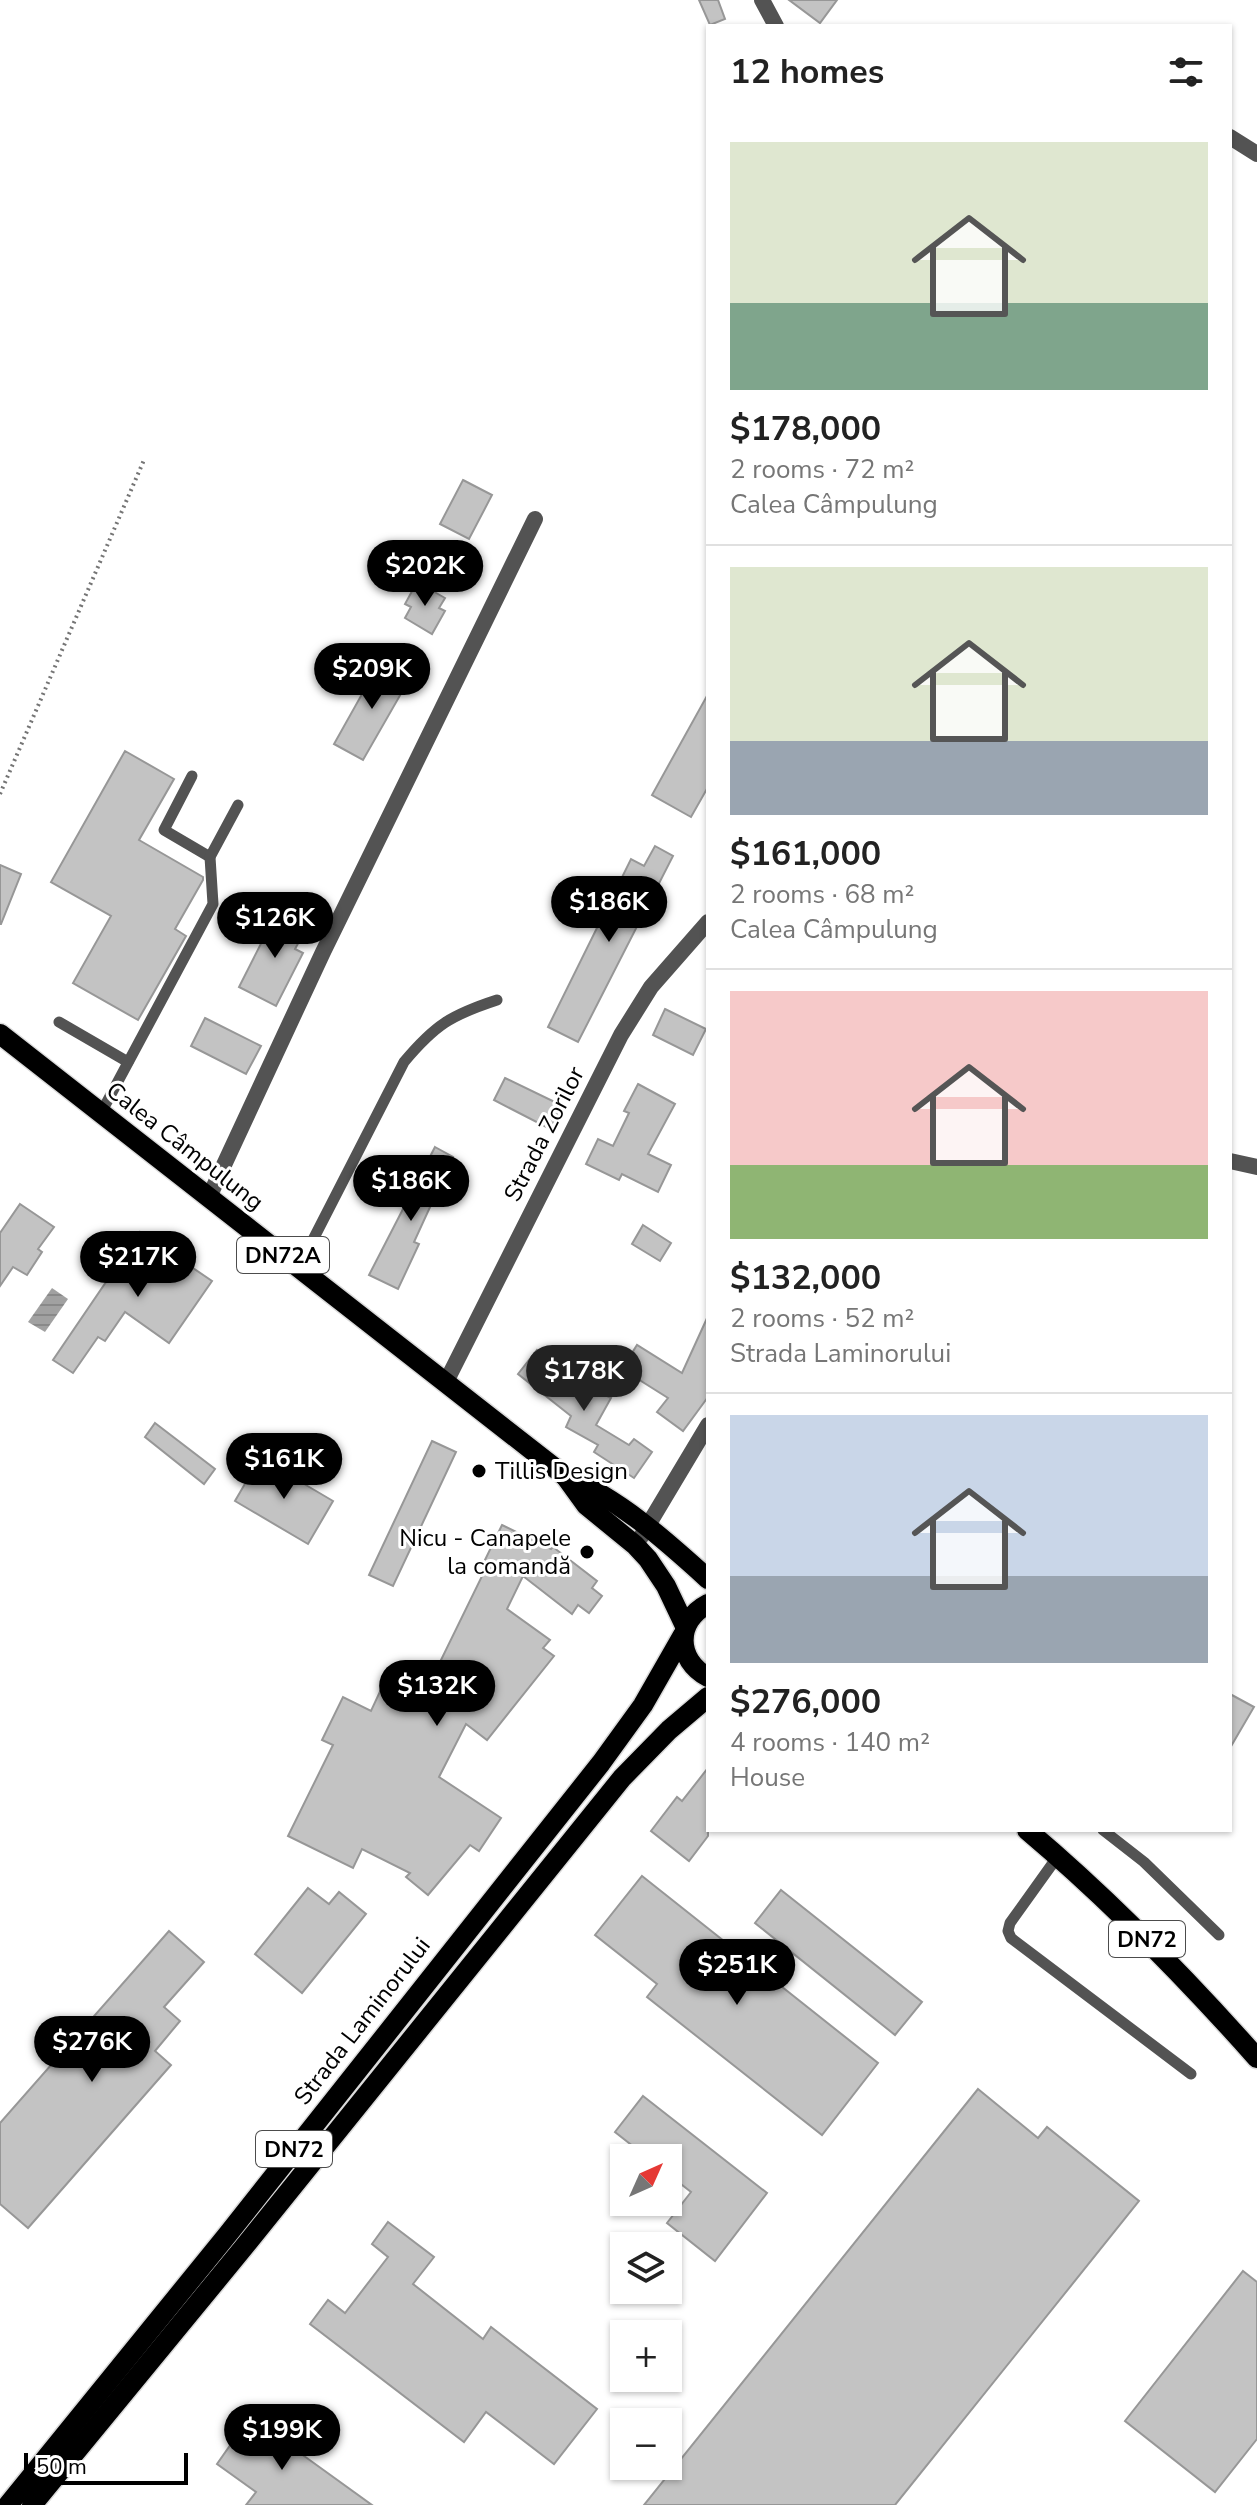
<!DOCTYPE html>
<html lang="en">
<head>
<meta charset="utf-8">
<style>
	:root { --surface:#fff; --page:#f2f2f2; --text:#222; --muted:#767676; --line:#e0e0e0; --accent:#000 }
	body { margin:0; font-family:"Nunito Sans",sans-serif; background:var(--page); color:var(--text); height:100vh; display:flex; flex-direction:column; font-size:30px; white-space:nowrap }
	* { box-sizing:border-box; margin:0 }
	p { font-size:26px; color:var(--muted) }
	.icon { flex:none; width:44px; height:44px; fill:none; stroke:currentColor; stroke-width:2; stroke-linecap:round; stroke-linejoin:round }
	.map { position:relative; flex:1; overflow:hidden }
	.side { position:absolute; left:706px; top:24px; width:526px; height:1808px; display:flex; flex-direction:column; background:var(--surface); border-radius:0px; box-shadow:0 2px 6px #0004 }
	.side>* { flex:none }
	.needle { width:52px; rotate:45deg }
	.tools { position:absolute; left:610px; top:2144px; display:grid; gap:16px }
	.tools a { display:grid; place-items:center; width:72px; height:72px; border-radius:0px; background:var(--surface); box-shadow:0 2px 6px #0004; font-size:40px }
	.scale { position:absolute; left:24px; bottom:20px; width:164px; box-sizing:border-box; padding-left:8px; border:4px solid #000; border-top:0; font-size:22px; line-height:28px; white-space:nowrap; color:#000; -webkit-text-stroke:6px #fff; paint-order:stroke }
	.price { position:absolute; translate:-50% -68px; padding:0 18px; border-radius:28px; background:var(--accent); color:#fff; font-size:26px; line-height:52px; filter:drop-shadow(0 2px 4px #0008) }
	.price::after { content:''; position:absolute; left:50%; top:48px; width:24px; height:18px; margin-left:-12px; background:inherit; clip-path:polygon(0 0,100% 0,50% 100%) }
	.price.current { background:#222; color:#fff }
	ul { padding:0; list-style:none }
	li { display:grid; align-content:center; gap:16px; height:424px; padding:0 24px }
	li+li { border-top:2px solid var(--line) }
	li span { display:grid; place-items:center; height:248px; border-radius:0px; color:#555 }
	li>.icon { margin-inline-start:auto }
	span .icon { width:144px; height:144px; fill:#fffc; stroke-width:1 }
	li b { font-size:34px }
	h2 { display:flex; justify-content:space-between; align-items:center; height:96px; padding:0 24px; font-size:34px }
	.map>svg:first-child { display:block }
</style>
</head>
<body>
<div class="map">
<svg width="1257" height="2505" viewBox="0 0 1257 2505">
	<defs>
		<pattern id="water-rules" width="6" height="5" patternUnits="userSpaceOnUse" patternTransform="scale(2)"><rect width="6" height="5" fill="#a1a1a1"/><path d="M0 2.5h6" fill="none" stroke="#898989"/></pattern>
	</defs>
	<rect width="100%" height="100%" fill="#fff"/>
	<polygon fill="url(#water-rules)" points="52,1288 68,1299 45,1332 28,1322"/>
	<g fill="#c3c3c3" stroke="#979797" stroke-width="2">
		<polygon points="699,0 718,0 725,19 710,25"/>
		<polygon points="789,0 837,0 820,23"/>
		<polygon points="463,480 492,495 469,539 440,524"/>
		<polygon points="417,582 445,598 439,608 445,611 432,634 405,618 411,607 405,604"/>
		<polygon points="380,662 410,678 363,760 334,744"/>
		<polygon points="708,694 708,787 691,817 652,795"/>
		<polygon points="125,751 174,779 139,840 203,877 203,880 175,929 186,936 138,1020 73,983 111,916 51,882"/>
		<polygon points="655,846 673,856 578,1042 548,1027 631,859 644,866"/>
		<polygon points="0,865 21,874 1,924 0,924"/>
		<polygon points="277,912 307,927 295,949 303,953 276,1006 239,987"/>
		<polygon points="665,1009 706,1029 693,1055 653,1035"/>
		<polygon points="205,1018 261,1046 246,1074 191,1046"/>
		<polygon points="505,1078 563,1106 550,1129 494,1100"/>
		<polygon points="638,1084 675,1104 648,1154 671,1165 658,1192 622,1174 619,1180 586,1164 598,1139 613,1146 629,1113 624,1111"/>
		<polygon points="435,1147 453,1157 414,1242 419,1244 398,1289 369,1275"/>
		<polygon points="20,1204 54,1227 38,1249 42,1252 27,1275 13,1267 0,1286 0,1233"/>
		<polygon points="643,1225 671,1243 660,1261 632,1244"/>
		<polygon points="140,1232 212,1281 169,1343 125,1312 105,1341 98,1337 73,1373 53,1360"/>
		<polygon points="708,1316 708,1397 683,1431 657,1412 668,1398 622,1369 637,1345 682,1373"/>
		<polygon points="537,1350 586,1389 588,1386 611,1398 596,1425 629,1445 634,1439 652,1452 634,1478 594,1452 598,1445 566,1427 571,1416 518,1374"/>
		<polygon points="155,1423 215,1469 204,1484 145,1437"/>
		<polygon points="432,1441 456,1452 393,1586 369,1575"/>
		<polygon points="260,1458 333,1501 308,1544 235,1501"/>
		<polygon points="502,1525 551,1549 553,1547 597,1581 592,1588 602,1596 589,1613 578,1605 572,1614 523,1576 507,1609 550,1640 543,1648 554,1656 487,1740 466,1724 439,1777 501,1818 479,1851 470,1845 428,1895 406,1877 410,1873 362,1849 353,1868 288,1836 333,1745 322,1740 343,1697 371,1711 383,1685 420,1703 486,1568 482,1566"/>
		<polygon points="1230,1694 1254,1707 1230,1748"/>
		<polygon points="708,1768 708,1836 689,1861 651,1831 677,1797 682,1801"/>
		<polygon points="642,1876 878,2063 822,2135 647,1997 657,1984 595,1935"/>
		<polygon points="308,1888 329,1904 339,1892 366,1914 302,1993 255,1954"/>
		<polygon points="781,1890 922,2002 895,2035 755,1923"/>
		<polygon points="169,1931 204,1962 164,2007 180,2021 155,2051 171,2065 28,2228 0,2204 0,2123"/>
		<polygon points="978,2089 1038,2138 1047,2127 1139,2201 895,2505 644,2505"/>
		<polygon points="643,2096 767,2193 715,2261 667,2223 691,2192 668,2174 668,2158 648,2158 615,2132"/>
		<polygon points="388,2222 434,2257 413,2284 483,2339 491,2327 597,2409 554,2464 486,2412 464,2442 310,2324 328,2300 345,2313 388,2257 372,2244"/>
		<polygon points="1243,2271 1257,2282 1257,2439 1215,2492 1125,2421"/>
		<polygon points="250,2417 372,2505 246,2505 256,2492 217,2464"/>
	</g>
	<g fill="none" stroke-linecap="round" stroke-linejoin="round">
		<defs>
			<g id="primary">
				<path d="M 0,1034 L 565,1476 C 619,1499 664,1539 708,1579"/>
				<polyline points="565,1476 586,1505 635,1545 648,1559 666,1586 685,1626"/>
				<path d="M 708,1604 C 675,1621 676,1660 708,1677"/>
				<path d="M 1027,1830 C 1110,1900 1185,1977 1257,2058"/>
				<polyline points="8,2505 228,2234 601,1763 643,1705 683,1635"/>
				<polyline points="32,2505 244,2247 622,1778 669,1730 708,1697"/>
			</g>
		</defs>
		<use href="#primary" stroke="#dbdbdb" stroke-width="23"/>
		<polyline stroke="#757575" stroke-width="4" stroke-dasharray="2 4" stroke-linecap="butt" points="0,794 144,460"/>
		<g stroke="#535353" stroke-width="11">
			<polyline points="192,776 164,830 210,857"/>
			<polyline points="59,1022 128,1062"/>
			<polyline points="101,1113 213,904 210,857 238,805"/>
			<path d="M 299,1267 L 404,1062 C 435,1025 451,1015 497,1000"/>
			<polyline points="1103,1830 1144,1862 1219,1935"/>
			<polyline points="1058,1856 1010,1923 1008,1931 1011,1938 1191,2074"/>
		</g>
		<g stroke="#535353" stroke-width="16">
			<polyline points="762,0 776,26"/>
			<polyline points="1230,137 1257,154"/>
			<polyline points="1230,1161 1257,1167"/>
			<polyline points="209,1197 323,952 535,519"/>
			<polyline points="446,1382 621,1035 651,987 708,922"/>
			<polyline points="641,1537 708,1425"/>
		</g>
		<use href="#primary" stroke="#000" stroke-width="20"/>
	</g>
	<g fill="#000" stroke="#fff" stroke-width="3">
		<circle cx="479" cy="1471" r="8"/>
		<circle cx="587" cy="1552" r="8"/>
	</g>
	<g text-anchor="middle" stroke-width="6" stroke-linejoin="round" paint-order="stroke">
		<g fill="#fff" stroke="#4c4c4c" stroke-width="2">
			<rect x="237" y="1237" width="92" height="36" rx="6"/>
			<rect x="1109" y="1921" width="76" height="36" rx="6"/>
			<rect x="256" y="2131" width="76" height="36" rx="6"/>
		</g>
		<g font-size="22" font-weight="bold" fill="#000">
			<text x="283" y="1263">DN72A</text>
			<text x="1147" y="1947">DN72</text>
			<text x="294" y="2157">DN72</text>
		</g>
		<g font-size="24" fill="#000" stroke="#fff">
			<text transform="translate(544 1134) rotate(-63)" y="8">Strada Zorilor</text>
			<text transform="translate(185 1146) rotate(38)" y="8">Calea Câmpulung</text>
			<text transform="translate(362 2021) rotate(-52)" y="8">Strada Laminorului</text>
		</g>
		<g font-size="24" fill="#000" stroke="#fff" text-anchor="start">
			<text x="495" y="1479">Tillis Design</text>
			<text x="571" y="1546" text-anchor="end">Nicu - Canapele<tspan x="571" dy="28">la comandă</tspan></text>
		</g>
	</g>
</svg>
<div class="tools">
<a><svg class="needle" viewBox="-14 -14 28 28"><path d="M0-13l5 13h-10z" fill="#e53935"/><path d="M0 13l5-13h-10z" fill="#767676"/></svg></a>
<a><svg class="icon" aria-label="layers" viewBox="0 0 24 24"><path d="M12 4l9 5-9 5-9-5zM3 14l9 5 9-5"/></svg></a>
<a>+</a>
<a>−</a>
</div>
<div class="scale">50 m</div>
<b class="price" style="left:425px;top:608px">$202K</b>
<b class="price" style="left:372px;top:711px">$209K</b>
<b class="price" style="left:609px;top:944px">$186K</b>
<b class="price" style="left:275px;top:960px">$126K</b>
<b class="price" style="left:411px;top:1223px">$186K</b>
<b class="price" style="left:138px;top:1299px">$217K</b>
<b class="price current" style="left:584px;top:1413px">$178K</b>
<b class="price" style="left:284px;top:1501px">$161K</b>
<b class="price" style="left:437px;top:1728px">$132K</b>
<b class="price" style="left:737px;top:2007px">$251K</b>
<b class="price" style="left:92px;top:2084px">$276K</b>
<b class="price" style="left:282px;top:2472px">$199K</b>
<section class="side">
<h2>12 homes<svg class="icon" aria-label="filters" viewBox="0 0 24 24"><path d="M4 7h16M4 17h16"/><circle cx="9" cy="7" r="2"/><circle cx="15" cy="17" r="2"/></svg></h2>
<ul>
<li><span style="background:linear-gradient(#dfe7d0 65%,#7fa58c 0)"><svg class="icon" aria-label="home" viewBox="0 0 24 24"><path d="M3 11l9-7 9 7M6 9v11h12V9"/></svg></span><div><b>$178,000</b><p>2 rooms · 72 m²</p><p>Calea Câmpulung</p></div></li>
<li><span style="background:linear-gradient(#dfe7d0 70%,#9aa5b1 0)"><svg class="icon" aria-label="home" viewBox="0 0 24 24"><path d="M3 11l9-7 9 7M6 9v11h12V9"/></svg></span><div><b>$161,000</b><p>2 rooms · 68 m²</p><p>Calea Câmpulung</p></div></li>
<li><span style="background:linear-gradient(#f6c9c9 70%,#8fb573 0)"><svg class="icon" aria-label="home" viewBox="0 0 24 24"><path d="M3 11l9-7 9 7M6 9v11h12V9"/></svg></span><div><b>$132,000</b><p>2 rooms · 52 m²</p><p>Strada Laminorului</p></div></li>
<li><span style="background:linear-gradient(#c9d6e8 65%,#9aa5b1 0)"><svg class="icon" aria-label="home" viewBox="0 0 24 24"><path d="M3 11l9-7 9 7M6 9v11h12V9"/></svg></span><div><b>$276,000</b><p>4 rooms · 140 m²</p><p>House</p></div></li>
</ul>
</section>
</div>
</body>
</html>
